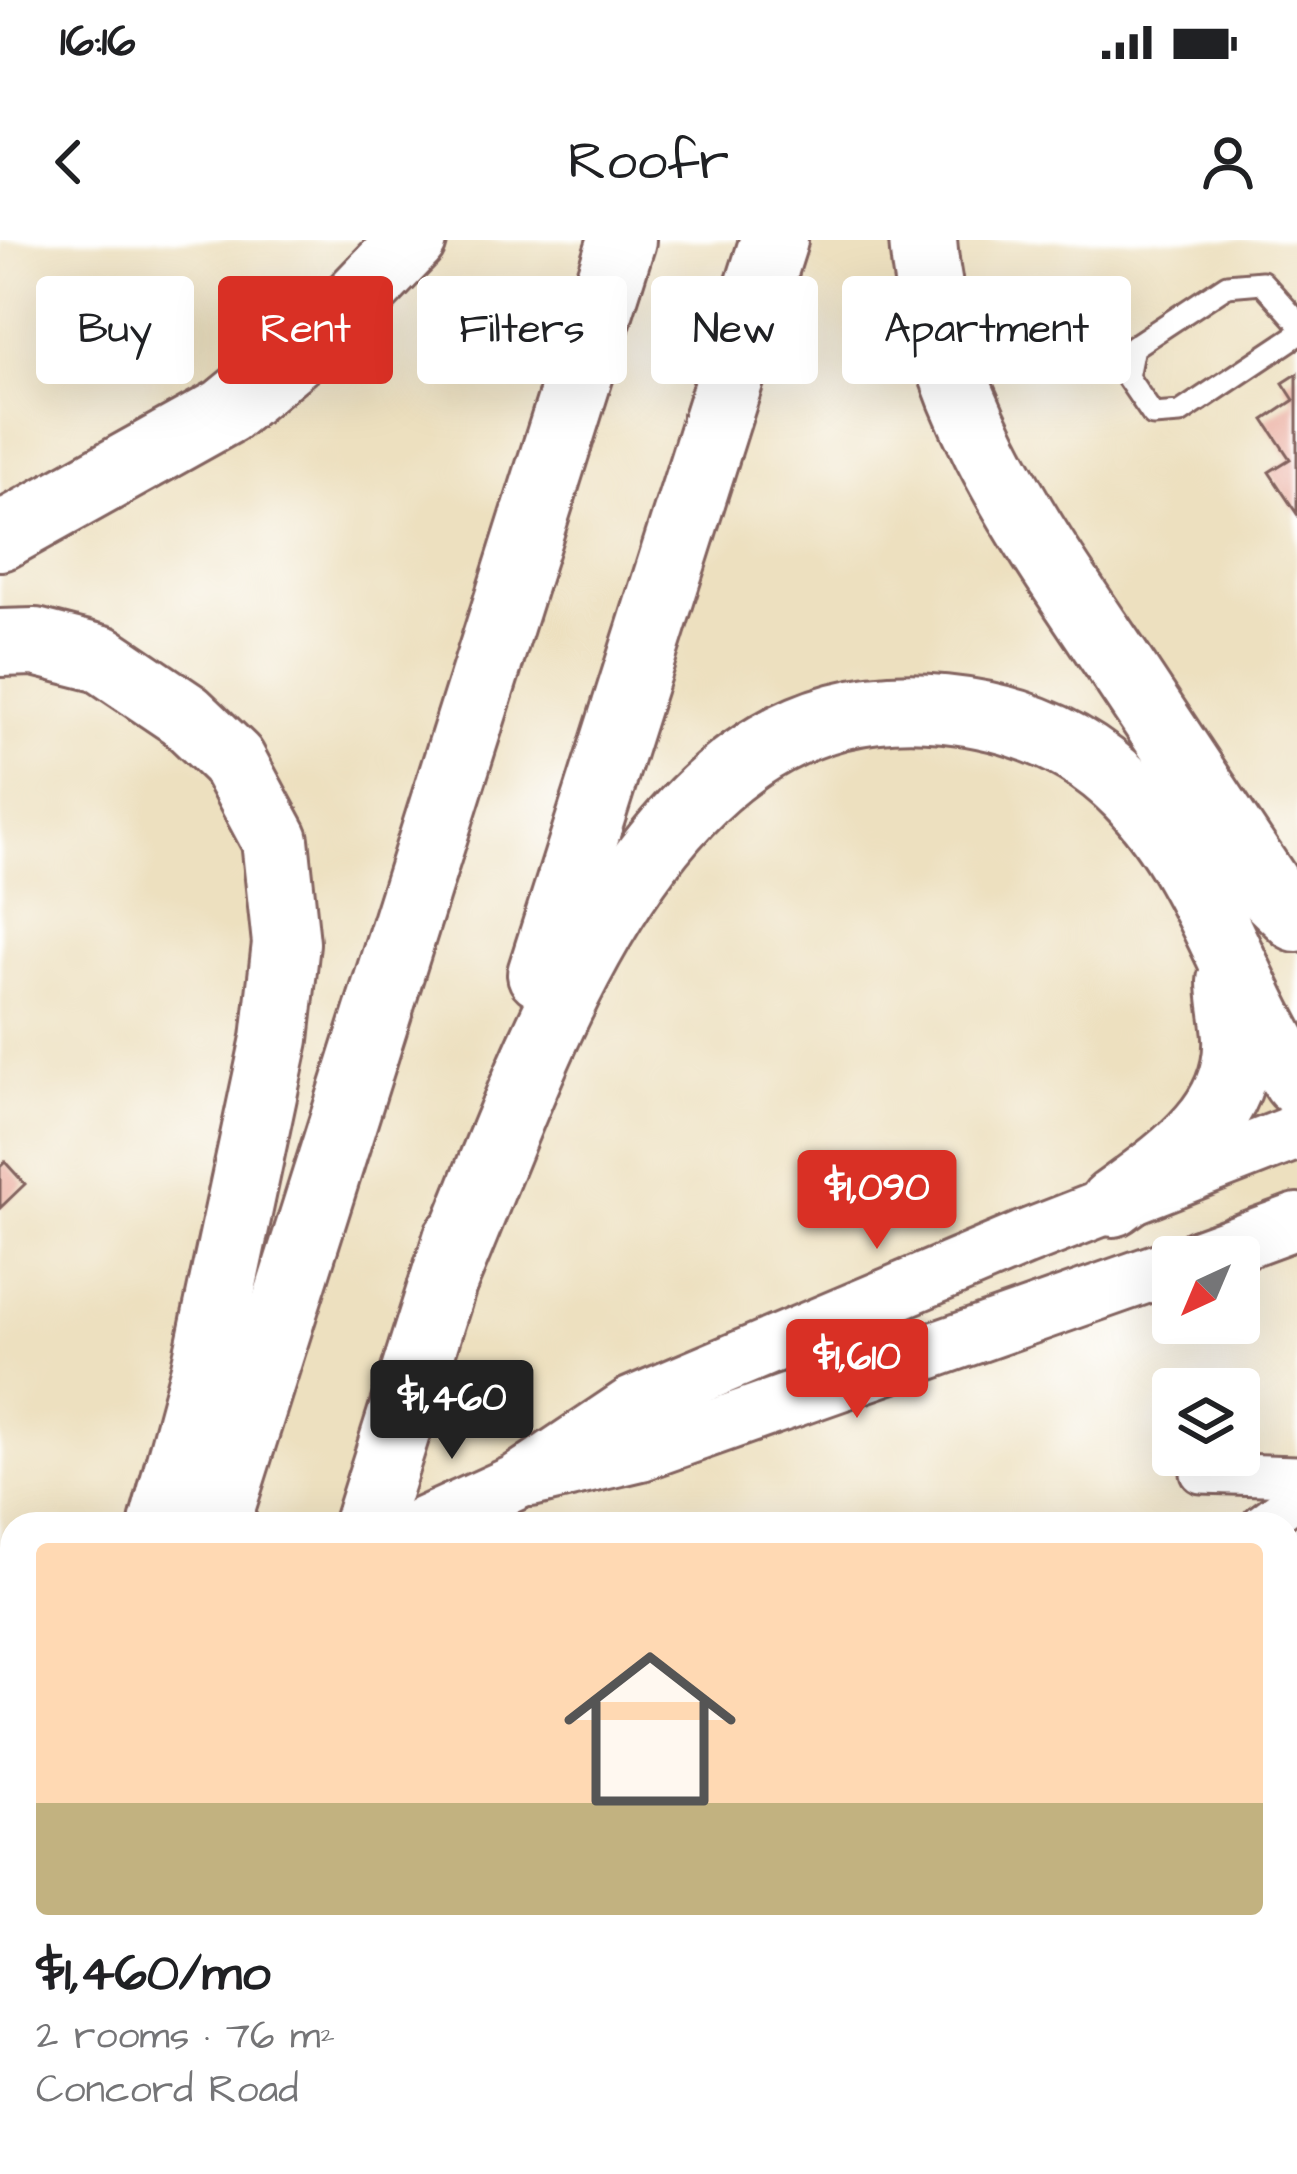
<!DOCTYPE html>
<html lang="en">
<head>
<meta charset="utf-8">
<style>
	:root { --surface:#fff; --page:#f2f2f2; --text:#202124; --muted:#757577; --accent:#d93025 }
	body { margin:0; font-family:"Architects Daughter",sans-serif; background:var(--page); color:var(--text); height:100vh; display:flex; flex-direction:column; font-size:45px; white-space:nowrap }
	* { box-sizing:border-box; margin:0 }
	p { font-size:39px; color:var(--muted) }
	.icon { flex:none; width:66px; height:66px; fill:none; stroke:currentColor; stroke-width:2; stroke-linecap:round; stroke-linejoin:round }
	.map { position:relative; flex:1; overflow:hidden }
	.side { position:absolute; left:0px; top:1272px; width:1299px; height:663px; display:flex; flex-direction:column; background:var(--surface); border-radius:36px 36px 0 0; box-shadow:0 12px 48px #0002 }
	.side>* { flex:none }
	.banner { position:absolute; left:36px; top:36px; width:1227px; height:108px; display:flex; gap:24px }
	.needle { width:78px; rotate:224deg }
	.buttons { position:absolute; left:1152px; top:996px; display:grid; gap:24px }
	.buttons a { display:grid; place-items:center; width:108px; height:108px; border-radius:12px; background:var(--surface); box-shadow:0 12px 48px #0002; font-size:60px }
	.price { position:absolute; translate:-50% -102px; padding:0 27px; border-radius:12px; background:var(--accent); color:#fff; font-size:39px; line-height:78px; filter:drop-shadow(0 3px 6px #0008) }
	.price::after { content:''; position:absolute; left:50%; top:72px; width:36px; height:27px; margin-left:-18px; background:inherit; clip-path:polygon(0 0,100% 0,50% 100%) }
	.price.on { background:#222; color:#fff }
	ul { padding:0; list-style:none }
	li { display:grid; align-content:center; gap:24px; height:636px; padding:0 36px }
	li span { display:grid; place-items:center; height:372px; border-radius:12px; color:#555 }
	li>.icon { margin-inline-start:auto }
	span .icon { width:216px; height:216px; fill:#fffc; stroke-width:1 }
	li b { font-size:51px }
	.chip { padding:0 42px; border-radius:12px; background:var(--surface); box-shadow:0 12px 48px #0002; font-size:42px; line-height:108px }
	.chip.on { background:var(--accent); color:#fff }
	.status { display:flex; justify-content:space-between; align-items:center; height:84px; padding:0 60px; background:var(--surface); direction:ltr }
	.status svg { height:33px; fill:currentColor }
	header { display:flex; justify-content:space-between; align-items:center; height:156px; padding:0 36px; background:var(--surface); font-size:54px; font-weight:600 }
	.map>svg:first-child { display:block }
</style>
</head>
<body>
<div class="status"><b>16:16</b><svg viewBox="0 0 49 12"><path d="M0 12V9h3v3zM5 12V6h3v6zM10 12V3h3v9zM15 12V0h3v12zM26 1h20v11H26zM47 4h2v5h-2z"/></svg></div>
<header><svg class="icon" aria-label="back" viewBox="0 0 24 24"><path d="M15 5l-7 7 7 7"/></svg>Roofr<svg class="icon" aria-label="person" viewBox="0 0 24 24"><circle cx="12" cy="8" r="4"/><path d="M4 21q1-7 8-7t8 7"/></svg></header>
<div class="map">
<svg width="1297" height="1934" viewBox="0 0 1297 1934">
	<rect width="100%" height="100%" fill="#fff"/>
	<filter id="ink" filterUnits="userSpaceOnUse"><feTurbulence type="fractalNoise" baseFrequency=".00833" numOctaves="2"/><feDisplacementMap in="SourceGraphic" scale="24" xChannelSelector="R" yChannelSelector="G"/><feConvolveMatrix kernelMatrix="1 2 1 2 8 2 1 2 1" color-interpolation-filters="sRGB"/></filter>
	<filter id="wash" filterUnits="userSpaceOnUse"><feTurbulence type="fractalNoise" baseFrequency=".004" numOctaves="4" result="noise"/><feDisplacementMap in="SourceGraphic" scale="48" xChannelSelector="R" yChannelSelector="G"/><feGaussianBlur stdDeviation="2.7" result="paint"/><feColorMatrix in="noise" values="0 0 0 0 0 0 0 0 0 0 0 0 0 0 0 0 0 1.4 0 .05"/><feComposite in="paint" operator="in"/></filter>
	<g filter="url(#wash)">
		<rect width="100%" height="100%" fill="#ede0bf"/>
		<g id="blocks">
			<g fill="#e8a595">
				<polygon points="1297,134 1297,274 1269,232 1290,219 1264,180 1294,160 1283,143"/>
				<polygon points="5,922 25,944 0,968 0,927"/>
				<polygon points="368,1923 400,1923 397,1934 366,1929"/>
				<polygon points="483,1923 607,1923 604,1934 480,1934"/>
				<polygon points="746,1923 870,1923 868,1930 877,1933 752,1934 743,1931"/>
			</g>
		</g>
	</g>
	<g filter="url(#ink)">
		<use href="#blocks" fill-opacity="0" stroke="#83635f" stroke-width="3"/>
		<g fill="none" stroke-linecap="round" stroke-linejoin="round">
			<defs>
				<g id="service">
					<polyline points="1297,81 1262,42 1227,45 1133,107 1127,137 1153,175 1180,173 1297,95"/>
					<polyline points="1287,1664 1297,1670"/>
					<polyline points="1287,1724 1297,1730"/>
					<polyline points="414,1934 418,1923"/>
					<polyline points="664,1934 666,1923"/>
				</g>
				<g id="minor">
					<polyline points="1201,1233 1297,1236"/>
					<polyline points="1262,1284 1297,1258"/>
					<polyline points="1018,1923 1018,1934"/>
				</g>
				<g id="secondary">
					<polyline points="1199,1017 1297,981"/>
					<polyline points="531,1239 641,1213 1173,1026"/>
					<polyline points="425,1284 517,1242 633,1164 1023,999 1297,892"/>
					<polyline points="0,1480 12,1474"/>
				</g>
				<g id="motorway">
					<path d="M 923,0 C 934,157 1030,292 1115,418 C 1167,497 1220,575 1272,654 L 1297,678"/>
					<polyline points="0,297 226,171 333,83 413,0"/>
					<polyline points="0,403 35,402 102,419 185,475 232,520 275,600 286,703 275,799 204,1133 163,1284"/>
					<polyline points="541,734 774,0"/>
					<path d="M 1113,963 C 1169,922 1241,876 1237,797 C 1236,778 1231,760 1231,741"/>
					<path d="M 445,1038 C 537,825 647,437 944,469 C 1014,476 1080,501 1130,553 C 1208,634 1235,750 1297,842"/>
					<polyline points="216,1284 622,0"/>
					<polyline points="367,1284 457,999"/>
					<polyline points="12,1934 16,1923"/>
					<polyline points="167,1934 170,1923"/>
				</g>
			</defs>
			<use href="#service" stroke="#83635f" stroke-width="27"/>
			<use href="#minor" stroke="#83635f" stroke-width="45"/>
			<use href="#secondary" stroke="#83635f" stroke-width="60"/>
			<use href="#motorway" stroke="#83635f" stroke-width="72"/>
			<use href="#service" stroke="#fff" stroke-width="21"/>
			<use href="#minor" stroke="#fff" stroke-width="39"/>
			<use href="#secondary" stroke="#fff" stroke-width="54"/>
			<use href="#motorway" stroke="#fff" stroke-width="66"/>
		</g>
	</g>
</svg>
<div class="buttons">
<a><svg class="needle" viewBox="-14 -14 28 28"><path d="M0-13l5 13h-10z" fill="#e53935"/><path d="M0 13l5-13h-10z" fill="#757577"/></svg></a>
<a><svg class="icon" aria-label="layers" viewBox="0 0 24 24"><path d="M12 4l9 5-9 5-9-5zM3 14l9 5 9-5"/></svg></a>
</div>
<b class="price" style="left:877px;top:1012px">$1,090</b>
<b class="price" style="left:857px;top:1181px">$1,610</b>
<b class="price on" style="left:452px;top:1222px">$1,460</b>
<div class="banner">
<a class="chip">Buy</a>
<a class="chip on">Rent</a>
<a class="chip">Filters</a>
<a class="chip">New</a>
<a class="chip">Apartment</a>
</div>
<section class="side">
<ul>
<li><span style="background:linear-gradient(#ffd9b3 70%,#c2b280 0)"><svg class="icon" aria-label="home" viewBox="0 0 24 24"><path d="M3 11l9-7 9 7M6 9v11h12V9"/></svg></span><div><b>$1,460/mo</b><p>2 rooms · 76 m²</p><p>Concord Road</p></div></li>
</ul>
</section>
</div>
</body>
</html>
